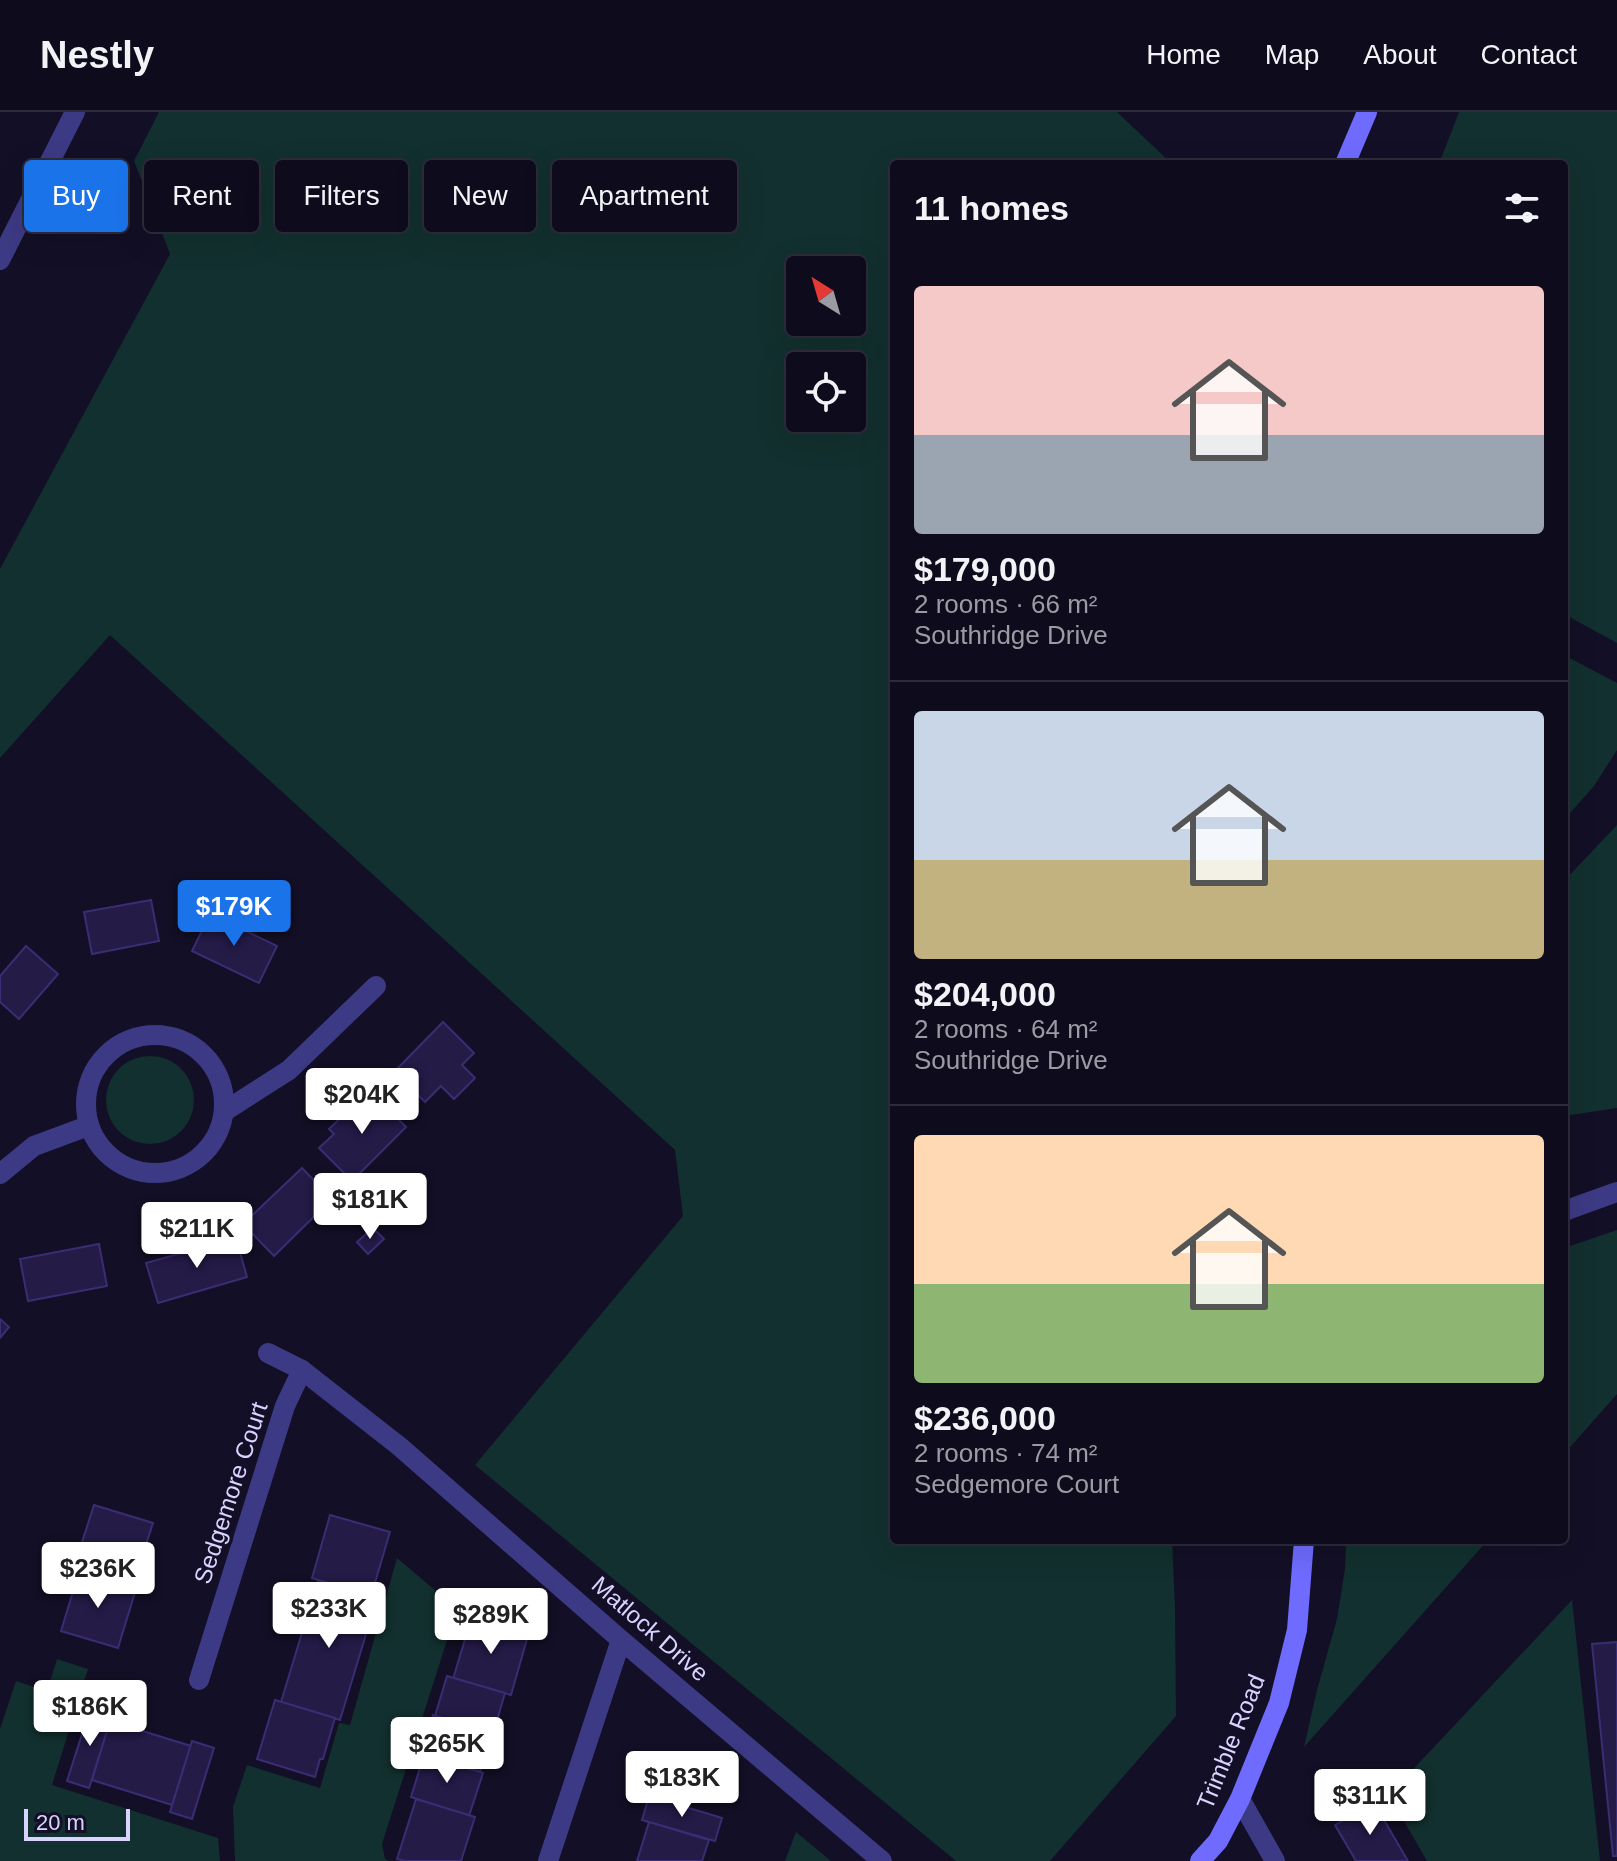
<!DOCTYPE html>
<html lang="en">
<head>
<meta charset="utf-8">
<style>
	:root { --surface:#0e0b1c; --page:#1c1929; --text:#f1f3f6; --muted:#9b9ba3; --line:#2e2b3b; --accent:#1a73e8 }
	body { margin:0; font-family:Helvetica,sans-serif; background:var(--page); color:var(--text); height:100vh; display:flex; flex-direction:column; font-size:30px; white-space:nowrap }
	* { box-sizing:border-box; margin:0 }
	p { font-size:26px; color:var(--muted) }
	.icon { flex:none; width:44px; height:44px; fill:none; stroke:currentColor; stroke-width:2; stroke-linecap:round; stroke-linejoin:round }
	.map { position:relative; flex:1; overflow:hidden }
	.side { position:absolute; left:890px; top:48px; width:678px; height:1384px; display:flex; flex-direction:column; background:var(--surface); border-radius:8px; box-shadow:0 8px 32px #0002,0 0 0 2px var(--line) }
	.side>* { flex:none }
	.hud { position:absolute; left:24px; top:48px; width:746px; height:72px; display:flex; gap:16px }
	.needle { width:52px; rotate:323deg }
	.tools { position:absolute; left:786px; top:144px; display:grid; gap:16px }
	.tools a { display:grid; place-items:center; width:80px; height:80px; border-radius:8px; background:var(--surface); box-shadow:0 8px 32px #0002,0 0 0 2px var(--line); font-size:40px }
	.scale { position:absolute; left:24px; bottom:20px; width:106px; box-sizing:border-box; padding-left:8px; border:4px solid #d9d4ff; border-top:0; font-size:22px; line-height:28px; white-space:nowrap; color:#d9d4ff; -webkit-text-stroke:6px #130f26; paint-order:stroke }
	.price { position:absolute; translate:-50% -68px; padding:0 18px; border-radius:8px; background:#fff; color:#222; font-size:26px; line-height:52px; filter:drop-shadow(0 2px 4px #0008) }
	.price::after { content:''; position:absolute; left:50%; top:48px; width:24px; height:18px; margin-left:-12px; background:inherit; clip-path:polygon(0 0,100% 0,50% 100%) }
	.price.selected { background:var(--accent); color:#fff }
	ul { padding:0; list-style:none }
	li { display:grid; align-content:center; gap:16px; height:424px; padding:0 24px }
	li+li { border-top:2px solid var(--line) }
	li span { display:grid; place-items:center; height:248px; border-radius:8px; color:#555 }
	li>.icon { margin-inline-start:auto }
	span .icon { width:144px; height:144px; fill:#fffc; stroke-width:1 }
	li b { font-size:34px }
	h2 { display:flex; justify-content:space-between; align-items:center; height:96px; padding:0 24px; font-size:34px }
	.pill { padding:0 28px; border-radius:8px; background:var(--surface); box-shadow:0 8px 32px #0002,0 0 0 2px var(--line); font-size:28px; line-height:72px }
	.pill.selected { background:var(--accent); color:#fff }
	header { display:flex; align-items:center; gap:48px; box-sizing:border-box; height:112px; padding:0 40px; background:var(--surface); border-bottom:2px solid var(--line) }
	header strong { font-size:38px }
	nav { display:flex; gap:44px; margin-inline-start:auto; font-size:28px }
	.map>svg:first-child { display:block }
</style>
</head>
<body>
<header>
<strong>Nestly</strong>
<nav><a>Home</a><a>Map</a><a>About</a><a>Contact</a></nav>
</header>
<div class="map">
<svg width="1617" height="1749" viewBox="0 0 1617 1749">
	<rect width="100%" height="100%" fill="#130f26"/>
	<g fill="#12302f" fill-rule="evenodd">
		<path d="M 159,0 L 1117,0 L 1172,52 L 894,52 L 894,1428 L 1172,1428 L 1175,1495 L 1176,1604 L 1050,1749 L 956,1749 L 475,1353 L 683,1104 L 675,1038 L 110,523 L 0,646 L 0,457 L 170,142 L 134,49 ZM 800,158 L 852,158 L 852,210 L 800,210 ZM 800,254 L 852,254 L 852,306 L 800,306 Z"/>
		<polygon points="1459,0 1617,0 1617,531 1564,502 1564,52 1439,52"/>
		<polygon points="1564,543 1617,571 1617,638 1594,674 1564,708"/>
		<polygon points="1617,713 1617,996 1564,1004 1564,769"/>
		<circle cx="150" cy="988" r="44"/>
		<polygon points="1617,1118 1617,1282 1564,1342 1564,1136"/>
		<polygon points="1346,1428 1488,1428 1304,1635 1317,1578 1337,1507 1345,1457"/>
		<polygon points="397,1446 457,1497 382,1732 385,1747 389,1749 235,1749 233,1695 247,1653 320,1676 339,1611 350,1613"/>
		<polygon points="1572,1488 1600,1749 1427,1749 1389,1683"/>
		<polygon points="57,1547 88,1557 52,1673 218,1726 220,1749 0,1749 0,1617 16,1569 47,1579"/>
		<polygon points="796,1720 831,1749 785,1749"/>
	</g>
	<g fill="#241b47" stroke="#3b2d73" stroke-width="2">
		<polygon points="151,788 159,829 92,842 84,800"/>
		<polygon points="210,802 277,834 259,871 192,839"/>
		<polygon points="26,834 58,862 19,907 0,890 0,864"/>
		<polygon points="443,910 474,941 462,953 475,966 454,987 441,974 425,990 395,959"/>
		<polygon points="374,982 406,1015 352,1069 319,1036 334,1022 329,1017 357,990 361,995"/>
		<polygon points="302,1056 332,1087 274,1144 243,1112"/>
		<polygon points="373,1116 384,1127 368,1142 357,1130"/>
		<polygon points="236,1126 247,1165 158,1191 146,1151"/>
		<polygon points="99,1132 107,1174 28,1189 20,1147"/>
		<polygon points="0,1207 9,1215 0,1226"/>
		<polygon points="94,1393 153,1411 132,1476 73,1458"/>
		<polygon points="330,1403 390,1420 371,1484 312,1466"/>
		<polygon points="79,1460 136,1477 118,1536 61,1519"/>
		<polygon points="318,1468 377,1486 340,1608 281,1590"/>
		<polygon points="472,1504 529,1520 511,1583 453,1567"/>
		<polygon points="1617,1530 1617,1744 1613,1744 1592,1532"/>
		<polygon points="447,1564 505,1581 493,1622 435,1604"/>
		<polygon points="275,1588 335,1606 323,1647 320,1647 315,1665 257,1647"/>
		<polygon points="90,1597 112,1604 89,1676 67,1669"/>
		<polygon points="433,1603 492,1621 480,1660 422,1642"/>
		<polygon points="110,1609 191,1634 172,1693 92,1668"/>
		<polygon points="192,1629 214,1636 192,1707 170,1700"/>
		<polygon points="424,1643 483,1661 469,1704 411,1685"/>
		<polygon points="649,1684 722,1706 715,1729 642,1708"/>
		<polygon points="416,1687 475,1705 461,1749 405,1749 397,1747"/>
		<polygon points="1374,1691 1408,1749 1356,1749 1335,1713"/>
		<polygon points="649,1710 709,1728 702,1749 637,1749"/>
	</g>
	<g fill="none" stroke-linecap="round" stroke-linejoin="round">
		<g stroke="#3d3a85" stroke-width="20">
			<polyline points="0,148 75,0"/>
			<circle cx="155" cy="992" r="69"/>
			<polyline points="225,999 289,958 376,874"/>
			<polyline points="0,1062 34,1034 88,1014"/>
			<polyline points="1564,1099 1617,1080"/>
			<polyline points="268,1241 302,1258 399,1334 621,1528 882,1749"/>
			<polyline points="199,1568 285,1294 302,1258"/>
			<polyline points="1240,1687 1275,1749"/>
			<polyline points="548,1749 621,1528"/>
		</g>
		<g stroke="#6f6bff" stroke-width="20">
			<polyline points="1345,52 1367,0"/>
			<polyline points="1200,1749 1218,1729 1240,1687 1279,1591 1297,1518 1304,1428"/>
		</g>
	</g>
	<g text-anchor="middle" stroke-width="7" stroke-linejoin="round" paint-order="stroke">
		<g font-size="24" fill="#d9d4ff" stroke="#130f26">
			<text transform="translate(231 1381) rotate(-72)" y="8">Sedgemore Court</text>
			<text transform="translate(650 1517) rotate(41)" y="8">Matlock Drive</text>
			<text transform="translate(1231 1630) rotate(-68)" y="8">Trimble Road</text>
		</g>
	</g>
</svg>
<div class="tools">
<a><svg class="needle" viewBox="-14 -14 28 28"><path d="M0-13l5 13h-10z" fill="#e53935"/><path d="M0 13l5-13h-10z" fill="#9b9ba3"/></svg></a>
<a><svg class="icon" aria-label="locate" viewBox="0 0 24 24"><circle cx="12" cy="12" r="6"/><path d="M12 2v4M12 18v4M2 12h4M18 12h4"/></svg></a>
</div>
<div class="scale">20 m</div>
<b class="price selected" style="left:234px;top:836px">$179K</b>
<b class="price" style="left:362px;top:1024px">$204K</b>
<b class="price" style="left:370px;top:1129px">$181K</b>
<b class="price" style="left:197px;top:1158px">$211K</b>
<b class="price" style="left:98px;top:1498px">$236K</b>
<b class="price" style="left:329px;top:1538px">$233K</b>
<b class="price" style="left:491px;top:1544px">$289K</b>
<b class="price" style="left:90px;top:1636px">$186K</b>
<b class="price" style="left:447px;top:1673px">$265K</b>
<b class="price" style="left:682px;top:1707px">$183K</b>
<b class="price" style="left:1370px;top:1725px">$311K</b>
<div class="hud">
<a class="pill selected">Buy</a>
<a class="pill">Rent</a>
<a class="pill">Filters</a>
<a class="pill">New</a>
<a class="pill">Apartment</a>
</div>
<section class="side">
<h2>11 homes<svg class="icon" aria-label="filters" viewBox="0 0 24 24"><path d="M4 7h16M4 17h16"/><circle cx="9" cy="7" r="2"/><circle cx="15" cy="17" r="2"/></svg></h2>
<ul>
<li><span style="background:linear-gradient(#f6c9c9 60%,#9aa5b1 0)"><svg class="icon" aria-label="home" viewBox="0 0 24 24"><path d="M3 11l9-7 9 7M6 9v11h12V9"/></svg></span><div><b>$179,000</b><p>2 rooms · 66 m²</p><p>Southridge Drive</p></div></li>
<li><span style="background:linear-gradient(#c9d6e8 60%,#c2b280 0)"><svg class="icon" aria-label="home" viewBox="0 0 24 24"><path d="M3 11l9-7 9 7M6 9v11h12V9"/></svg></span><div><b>$204,000</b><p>2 rooms · 64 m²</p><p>Southridge Drive</p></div></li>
<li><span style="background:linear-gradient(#ffd9b3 60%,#8fb573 0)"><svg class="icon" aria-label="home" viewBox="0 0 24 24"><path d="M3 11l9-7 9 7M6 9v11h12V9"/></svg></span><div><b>$236,000</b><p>2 rooms · 74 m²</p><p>Sedgemore Court</p></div></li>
</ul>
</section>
</div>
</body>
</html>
